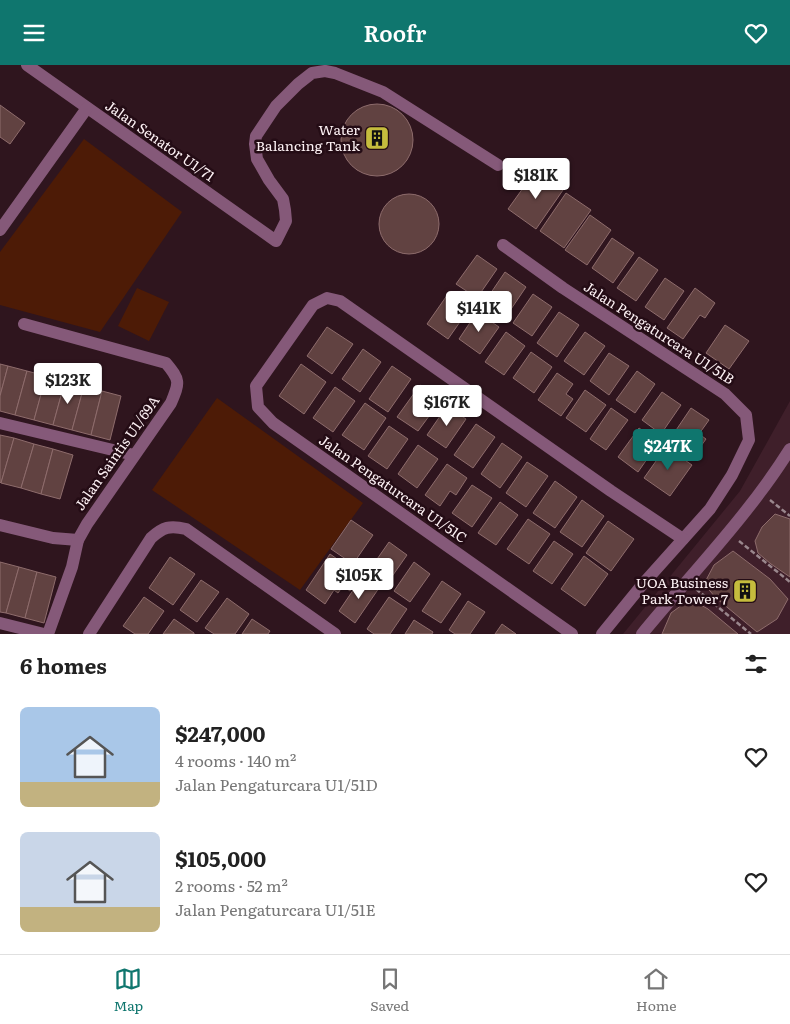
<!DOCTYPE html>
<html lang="en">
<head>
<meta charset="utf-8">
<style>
	:root { --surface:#fff; --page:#f2f2f2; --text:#222; --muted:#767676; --line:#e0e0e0; --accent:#0f766e }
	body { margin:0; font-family:Literata,serif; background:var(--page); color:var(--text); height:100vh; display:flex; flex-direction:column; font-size:19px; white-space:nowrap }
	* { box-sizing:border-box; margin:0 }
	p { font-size:16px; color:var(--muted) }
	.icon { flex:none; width:28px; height:28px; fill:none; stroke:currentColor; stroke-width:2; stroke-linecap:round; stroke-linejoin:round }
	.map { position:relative; height:569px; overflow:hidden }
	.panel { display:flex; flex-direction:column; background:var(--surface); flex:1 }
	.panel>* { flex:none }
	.price { position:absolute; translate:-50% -42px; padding:0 11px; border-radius:5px; background:#fff; color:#222; font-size:16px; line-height:32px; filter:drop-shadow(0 1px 2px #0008) }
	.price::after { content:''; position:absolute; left:50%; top:30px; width:15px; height:11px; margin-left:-8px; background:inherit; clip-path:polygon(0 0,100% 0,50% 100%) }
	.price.active { background:var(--accent); color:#fff }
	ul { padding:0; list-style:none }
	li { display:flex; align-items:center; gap:15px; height:125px; padding:0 20px }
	li span { display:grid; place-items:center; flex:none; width:140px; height:100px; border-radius:8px; color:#555 }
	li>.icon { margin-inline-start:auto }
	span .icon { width:60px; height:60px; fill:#fffc; stroke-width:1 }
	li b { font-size:21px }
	h2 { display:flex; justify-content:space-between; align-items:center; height:60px; padding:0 20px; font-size:21px }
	header { display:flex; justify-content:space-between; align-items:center; height:65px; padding:0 20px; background:var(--accent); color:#fff; font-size:22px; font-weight:600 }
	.tabs { display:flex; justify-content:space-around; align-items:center; height:70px; border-top:1px solid var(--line); background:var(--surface); font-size:14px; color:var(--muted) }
	.tabs a { display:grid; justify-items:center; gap:2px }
	.tabs .active { color:var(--accent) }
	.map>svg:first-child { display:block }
</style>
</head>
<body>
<header><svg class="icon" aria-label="menu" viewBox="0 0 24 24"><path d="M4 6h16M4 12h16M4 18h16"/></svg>Roofr<svg class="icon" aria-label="heart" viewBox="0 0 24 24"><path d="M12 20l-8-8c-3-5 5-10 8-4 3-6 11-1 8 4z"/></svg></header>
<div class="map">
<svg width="790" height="569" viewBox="0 0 790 569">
	<rect width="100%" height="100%" fill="#2f151e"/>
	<polygon fill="#3f1f2a" points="790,336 790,569 623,569 740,426"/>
	<g fill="#4d1b06">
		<polygon points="84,74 182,147 100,267 0,240 0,187"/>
		<polygon points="137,223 169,237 149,276 118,261"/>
		<polygon points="217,333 363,438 300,525 152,425"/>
	</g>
	<g fill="#614241" stroke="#8e6c6c">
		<circle cx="377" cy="75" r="36"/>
		<polygon points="0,40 25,58 10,79 0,72"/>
		<polygon points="536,105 563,125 536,164 508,144"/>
		<polygon points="566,128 591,145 564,183 540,166"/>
		<circle cx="409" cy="159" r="30"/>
		<polygon points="590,150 611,165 587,200 565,185"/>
		<polygon points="612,173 634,188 613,218 592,203"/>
		<polygon points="477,190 497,204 477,233 456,219"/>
		<polygon points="639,192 658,205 636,236 617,223"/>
		<polygon points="505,207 526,222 505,253 484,238"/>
		<polygon points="665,213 684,226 664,255 645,242"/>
		<polygon points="695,223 715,238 705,253 700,250 683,274 667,263"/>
		<polygon points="448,229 469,244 448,274 427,259"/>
		<polygon points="533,229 552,242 532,271 513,258"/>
		<polygon points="477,247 499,262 480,289 459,274"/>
		<polygon points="559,247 579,260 557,292 537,278"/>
		<polygon points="725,260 749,276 729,304 706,288"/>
		<polygon points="327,262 353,279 332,309 307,291"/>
		<polygon points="506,267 525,281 504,310 485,297"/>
		<polygon points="585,267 605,281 584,310 564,296"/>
		<polygon points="363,284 381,297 360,327 342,314"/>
		<polygon points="531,287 552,302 534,328 513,313"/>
		<polygon points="609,288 629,301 609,330 590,316"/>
		<polygon points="0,299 8,301 0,331"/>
		<polygon points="301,299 326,317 304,349 279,331"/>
		<polygon points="8,301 27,306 15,350 0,346 0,331"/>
		<polygon points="392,301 411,314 388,347 369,334"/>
		<polygon points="27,306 46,311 34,355 15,350"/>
		<polygon points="637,306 655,319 635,348 616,335"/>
		<polygon points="557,308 573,319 566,329 573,334 561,351 538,335"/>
		<polygon points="46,311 65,316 53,360 34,355"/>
		<polygon points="65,316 84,321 72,365 53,360"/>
		<polygon points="420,320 441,335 418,366 397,352"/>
		<polygon points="84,321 102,326 91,370 72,365"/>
		<polygon points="335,322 355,336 333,367 313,353"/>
		<polygon points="585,325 606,340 586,367 566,353"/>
		<polygon points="102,326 121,331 110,375 91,370"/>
		<polygon points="662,327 681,340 661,369 642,355"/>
		<polygon points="365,338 386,353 364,385 342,370"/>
		<polygon points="447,341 466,354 446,383 427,370"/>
		<polygon points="611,343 628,355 606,385 590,374"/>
		<polygon points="691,343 709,355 699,369 706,374 694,391 670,374"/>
		<polygon points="476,359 495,372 473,403 454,390"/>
		<polygon points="389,361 408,374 387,404 368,391"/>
		<polygon points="639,363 659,377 638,407 618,392"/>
		<polygon points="0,370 14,373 1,418 0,417"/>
		<polygon points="14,373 34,379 21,423 1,418"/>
		<polygon points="502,378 522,392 500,423 481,409"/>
		<polygon points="34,379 53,384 41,429 21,423"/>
		<polygon points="418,380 438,394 417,423 398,409"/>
		<polygon points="666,382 692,400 670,431 644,413"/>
		<polygon points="53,384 73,390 60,434 41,429"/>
		<polygon points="527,397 548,411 526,442 506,428"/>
		<polygon points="447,399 467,413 456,430 450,426 440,441 425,430"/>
		<polygon points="555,416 577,432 555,463 533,448"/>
		<polygon points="472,420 492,433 472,462 452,448"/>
		<polygon points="582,435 604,451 582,482 560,467"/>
		<polygon points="500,437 518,450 496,480 478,468"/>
		<polygon points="775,449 790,454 790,512 771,499 758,488 755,476 762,462"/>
		<polygon points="528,454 550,469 529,499 507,484"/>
		<polygon points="351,455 373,470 353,499 331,484"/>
		<polygon points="608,456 634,474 611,506 586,488"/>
		<polygon points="554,476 573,489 552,519 533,506"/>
		<polygon points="389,477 407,490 386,520 368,507"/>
		<polygon points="733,486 770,514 788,534 777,554 757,567 716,533 704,519 714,500"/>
		<polygon points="330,489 360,510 350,526 343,521 338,528 334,525 325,539 306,525"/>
		<polygon points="584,491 608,509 585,541 561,524"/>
		<polygon points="170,492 195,509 173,540 149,523"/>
		<polygon points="0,497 19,502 6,548 0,547"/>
		<polygon points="414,497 430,509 410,537 394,526"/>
		<polygon points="19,502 37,507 25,553 6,548"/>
		<polygon points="37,507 56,512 44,558 25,553"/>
		<polygon points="362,512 379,523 355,558 339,546"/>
		<polygon points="201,515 219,527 197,557 180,545"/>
		<polygon points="442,516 461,529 441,558 422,546"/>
		<polygon points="144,532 164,546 148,569 135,569 123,561"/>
		<polygon points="389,532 407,544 390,569 374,569 367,564"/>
		<polygon points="227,533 249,549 235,569 214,569 205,563"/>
		<polygon points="690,534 708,544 738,569 662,569 671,548"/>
		<polygon points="468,536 485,547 470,569 455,569 449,565"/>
		<polygon points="174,554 194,568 194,569 163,569"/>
		<polygon points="252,554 270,566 268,569 242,569"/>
		<polygon points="414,555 433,567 432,569 405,569"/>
		<polygon points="502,559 516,569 495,569"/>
	</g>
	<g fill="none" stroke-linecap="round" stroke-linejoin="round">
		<g stroke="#9a878d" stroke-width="2.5" stroke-dasharray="5 2.5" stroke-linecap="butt">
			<polyline points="770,435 790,451"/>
			<polyline points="739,476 790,517"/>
			<polyline points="696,524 751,569"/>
		</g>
		<g stroke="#855979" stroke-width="12">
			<polyline points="27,0 276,176 286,156 285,145 283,134 269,115 257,94 255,79 256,71 276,41 298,19 312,8 325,6 335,8 383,27 498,100"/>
			<polyline points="0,165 87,43"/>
			<polyline points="503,180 563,223 725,329 746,350 749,375 732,410 710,444 642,520 602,569"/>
			<polyline points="0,358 134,390"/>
			<path d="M 0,460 L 53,473 L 78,475 L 87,459 L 171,338 C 180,317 180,315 166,298 L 24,259"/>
			<polyline points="0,558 44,569"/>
			<polyline points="48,569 72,502 78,475"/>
			<path d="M 89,569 L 151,473 C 163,462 170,460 186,464 L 335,569"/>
			<polyline points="572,569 273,358 258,342 256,321 313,240 327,233 340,236 611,426 683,474"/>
			<path d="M 642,569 C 692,508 748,451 790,384"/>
		</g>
	</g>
	<defs>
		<symbol id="building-square" viewBox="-11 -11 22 22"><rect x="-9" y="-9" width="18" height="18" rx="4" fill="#c5bc3d" stroke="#240c15"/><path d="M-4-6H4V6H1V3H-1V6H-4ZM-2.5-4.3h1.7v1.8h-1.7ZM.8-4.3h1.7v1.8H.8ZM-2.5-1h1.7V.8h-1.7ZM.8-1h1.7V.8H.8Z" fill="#111"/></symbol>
	</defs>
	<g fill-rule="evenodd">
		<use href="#building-square" x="363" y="59" width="28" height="28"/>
		<use href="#building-square" x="731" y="512" width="28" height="28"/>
	</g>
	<g text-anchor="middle" stroke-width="5" stroke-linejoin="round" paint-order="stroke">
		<g font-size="14" fill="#fdf1f4" stroke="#240c15" text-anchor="end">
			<text x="360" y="70">Water<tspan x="360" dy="16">Balancing Tank</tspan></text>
			<text x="728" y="523">UOA Business<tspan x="728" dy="16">Park Tower 7</tspan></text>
		</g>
		<g font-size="14" fill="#fdf1f4" stroke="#240c15">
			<text transform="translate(160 76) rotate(35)" y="5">Jalan Senator U1/71</text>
			<text transform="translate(659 268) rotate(33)" y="5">Jalan Pengaturcara U1/51B</text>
			<text transform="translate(117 388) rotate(-55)" y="5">Jalan Saintis U1/69A</text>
			<text transform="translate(393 424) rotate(35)" y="5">Jalan Pengaturcara U1/51C</text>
		</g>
	</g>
</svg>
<b class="price" style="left:536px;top:135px">$181K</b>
<b class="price" style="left:479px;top:268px">$141K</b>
<b class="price" style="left:68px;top:340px">$123K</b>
<b class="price" style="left:447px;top:362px">$167K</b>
<b class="price active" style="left:668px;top:406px">$247K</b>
<b class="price" style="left:359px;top:535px">$105K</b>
</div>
<section class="panel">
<h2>6 homes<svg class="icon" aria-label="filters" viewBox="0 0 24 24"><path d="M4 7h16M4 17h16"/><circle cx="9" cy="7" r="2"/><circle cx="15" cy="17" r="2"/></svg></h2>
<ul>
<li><span style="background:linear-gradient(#a9c7e8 75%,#c2b280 0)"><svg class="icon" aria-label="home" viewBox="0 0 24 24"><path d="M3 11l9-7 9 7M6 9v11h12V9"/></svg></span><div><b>$247,000</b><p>4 rooms · 140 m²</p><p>Jalan Pengaturcara U1/51D</p></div><svg class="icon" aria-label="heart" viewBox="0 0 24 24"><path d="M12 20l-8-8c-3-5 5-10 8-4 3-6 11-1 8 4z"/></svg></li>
<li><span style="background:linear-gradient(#c9d6e8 75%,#c2b280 0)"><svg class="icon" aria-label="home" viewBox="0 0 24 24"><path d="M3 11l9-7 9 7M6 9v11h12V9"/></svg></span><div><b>$105,000</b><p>2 rooms · 52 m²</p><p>Jalan Pengaturcara U1/51E</p></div><svg class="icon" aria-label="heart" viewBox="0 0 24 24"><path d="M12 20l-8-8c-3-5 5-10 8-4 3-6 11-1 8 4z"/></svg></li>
</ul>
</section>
<nav class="tabs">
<a class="active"><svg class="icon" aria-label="map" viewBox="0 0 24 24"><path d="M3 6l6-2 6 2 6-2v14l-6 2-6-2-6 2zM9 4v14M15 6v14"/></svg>Map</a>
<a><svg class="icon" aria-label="saved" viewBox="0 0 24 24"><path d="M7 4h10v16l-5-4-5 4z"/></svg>Saved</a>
<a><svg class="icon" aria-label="home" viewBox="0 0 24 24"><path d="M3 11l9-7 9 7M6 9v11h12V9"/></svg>Home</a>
</nav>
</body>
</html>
